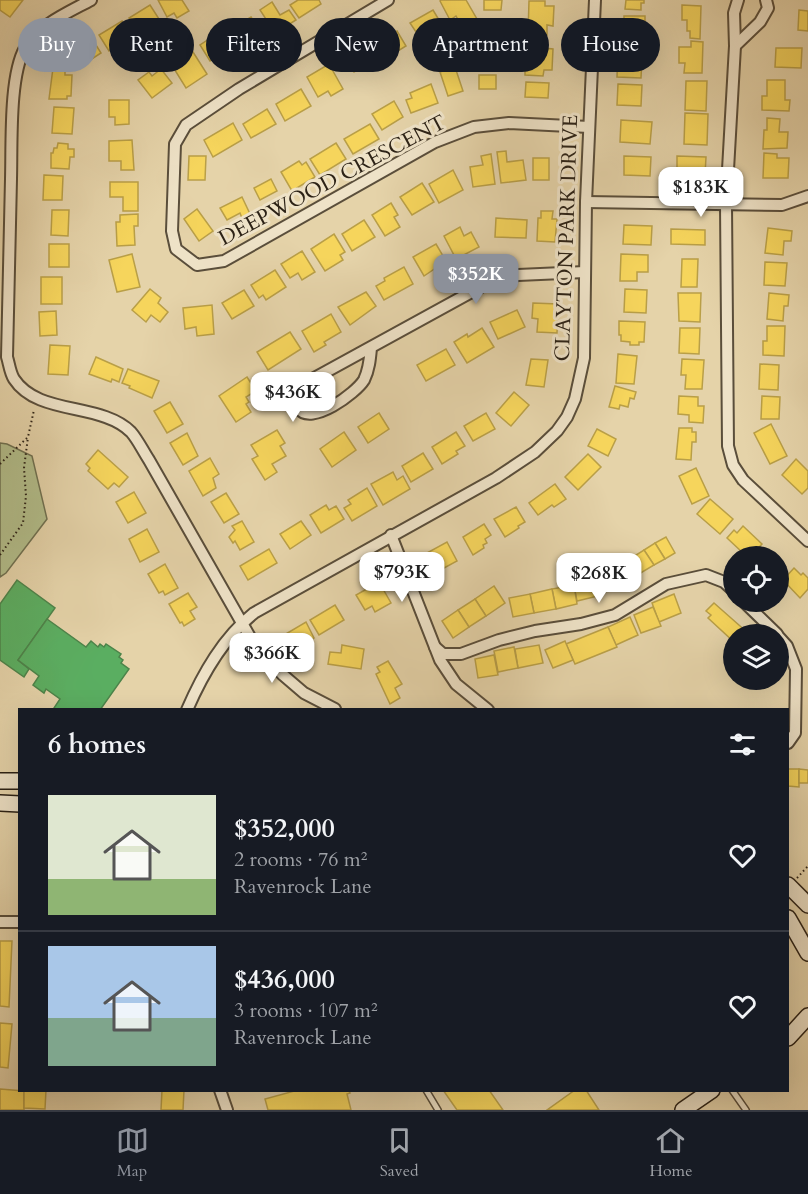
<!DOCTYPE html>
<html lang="en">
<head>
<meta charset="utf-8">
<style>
	:root { --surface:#171b24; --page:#20242c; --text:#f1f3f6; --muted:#9ea1a6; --line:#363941; --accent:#8c9099 }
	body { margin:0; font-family:Cardo,serif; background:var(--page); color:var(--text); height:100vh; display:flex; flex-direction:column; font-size:22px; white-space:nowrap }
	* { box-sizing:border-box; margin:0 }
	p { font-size:20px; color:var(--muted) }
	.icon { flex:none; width:33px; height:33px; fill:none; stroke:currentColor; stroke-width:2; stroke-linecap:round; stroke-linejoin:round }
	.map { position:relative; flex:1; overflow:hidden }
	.drawer { position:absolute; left:18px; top:708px; width:771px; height:384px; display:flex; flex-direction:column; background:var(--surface); border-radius:0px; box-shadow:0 6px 24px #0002 }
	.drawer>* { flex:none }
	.banner { position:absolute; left:18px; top:18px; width:772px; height:54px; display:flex; gap:12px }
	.buttons { position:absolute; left:723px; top:546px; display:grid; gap:12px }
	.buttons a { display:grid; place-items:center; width:66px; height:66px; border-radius:50%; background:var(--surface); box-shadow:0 6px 24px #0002; font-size:30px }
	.price { position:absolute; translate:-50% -51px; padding:0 14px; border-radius:12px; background:#fff; color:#222; font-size:20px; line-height:39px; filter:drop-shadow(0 2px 3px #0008) }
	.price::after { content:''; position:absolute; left:50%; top:36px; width:18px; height:14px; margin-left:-9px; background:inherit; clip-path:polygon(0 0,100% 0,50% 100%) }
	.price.active { background:var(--accent); color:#fff }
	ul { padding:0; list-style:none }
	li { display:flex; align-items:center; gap:18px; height:150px; padding:0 30px }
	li+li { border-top:2px solid var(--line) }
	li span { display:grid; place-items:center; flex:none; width:168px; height:120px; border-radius:0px; color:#555 }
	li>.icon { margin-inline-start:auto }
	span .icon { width:72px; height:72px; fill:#fffc; stroke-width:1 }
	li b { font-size:26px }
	h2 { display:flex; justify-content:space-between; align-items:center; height:72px; padding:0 30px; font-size:26px }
	.pill { padding:0 21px; border-radius:27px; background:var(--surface); box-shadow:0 6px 24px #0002; font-size:21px; line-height:54px }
	.pill.active { background:var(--accent); color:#fff }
	.tab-bar { display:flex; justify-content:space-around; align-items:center; height:84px; border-top:2px solid var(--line); background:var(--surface); font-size:16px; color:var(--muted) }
	.tab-bar a { display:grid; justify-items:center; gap:3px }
	.tab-bar .active { color:var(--accent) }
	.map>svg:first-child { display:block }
</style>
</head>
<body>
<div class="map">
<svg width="808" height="1110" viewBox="0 0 808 1110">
	<rect width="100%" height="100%" fill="#e5d3a9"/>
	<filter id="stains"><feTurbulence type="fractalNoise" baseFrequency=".00333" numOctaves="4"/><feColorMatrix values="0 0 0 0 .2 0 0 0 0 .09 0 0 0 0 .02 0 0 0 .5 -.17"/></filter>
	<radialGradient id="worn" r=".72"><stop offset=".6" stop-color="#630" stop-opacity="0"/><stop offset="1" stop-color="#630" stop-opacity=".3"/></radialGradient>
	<polygon fill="#b2bd8a" stroke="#6f7050" stroke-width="1.5" points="0,443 7,444 32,456 47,519 6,573 0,577"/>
	<g fill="#f6d55c" stroke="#b99f47" stroke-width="1.5">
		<polygon points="0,0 23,0 10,17 0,10"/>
		<polygon points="158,0 182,0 189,11 177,18 174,13 167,17"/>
		<polygon points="298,0 319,0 321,4 299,18 290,5"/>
		<polygon points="441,0 466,0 481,26 472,31 466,20 460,23 456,16 450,20 440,1"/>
		<polygon points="484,0 502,0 501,10 484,10"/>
		<polygon points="626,0 644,0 644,3 641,3 641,10 625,9"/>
		<polygon points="529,1 545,1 545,6 554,6 553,26 547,25 547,35 528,34"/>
		<polygon points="272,2 280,15 289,10 296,20 275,33 260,10"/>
		<polygon points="150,5 159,19 137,31 129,18"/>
		<polygon points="682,5 701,6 700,39 690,38 690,31 687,31 687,20 682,20"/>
		<polygon points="433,10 442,25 425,35 421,29 416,32 410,23"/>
		<polygon points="799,10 808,11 808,31 798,30"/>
		<rect x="624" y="16" width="21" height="28"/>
		<polygon points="251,17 262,34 240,49 232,35 237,31 234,27"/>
		<polygon points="122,21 132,37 109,51 99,35"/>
		<polygon points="397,31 406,46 385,59 376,43"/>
		<polygon points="215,35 225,51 210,61 200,45"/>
		<polygon points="91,37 101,53 78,68 68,52"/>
		<polygon points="530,41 545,41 544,48 553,49 552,70 544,70 543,76 525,75 525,66 528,67"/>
		<polygon points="691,41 703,42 702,73 684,73 685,63 679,63 679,47 691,47"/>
		<polygon points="364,45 373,61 354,72 345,56"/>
		<polygon points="776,48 802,48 801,68 775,67"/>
		<polygon points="618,50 631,51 631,57 642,58 641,78 617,77"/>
		<polygon points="193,52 207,74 186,88 168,59 177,54 181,60"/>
		<polygon points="329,64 343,89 331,96 328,91 318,97 307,77"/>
		<polygon points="455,67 463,91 448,96 440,72"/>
		<polygon points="53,68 65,68 65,75 72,75 71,96 67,96 67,99 49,99"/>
		<polygon points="161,69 172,83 152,98 138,80 149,72 152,76"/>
		<rect x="479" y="75" width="17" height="14"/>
		<polygon points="767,80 785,80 785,100 790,100 789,111 762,110 762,96 767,96"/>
		<polygon points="686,81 707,81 706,111 685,110"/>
		<polygon points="526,82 549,83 548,98 525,97"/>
		<polygon points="431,84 438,103 411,113 406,100 412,98 410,93"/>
		<polygon points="618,84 642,85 641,106 617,105"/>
		<polygon points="301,89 311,106 285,121 276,104"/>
		<polygon points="109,100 129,100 129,124 115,125 115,117 109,117"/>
		<polygon points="394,101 403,117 382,130 372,114"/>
		<polygon points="54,107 74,108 72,134 52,133"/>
		<polygon points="267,109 276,124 251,138 243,124"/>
		<polygon points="685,113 708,114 707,145 684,144"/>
		<polygon points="767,118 780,119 779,132 788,132 787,148 763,149 764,130 767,130"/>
		<polygon points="621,120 652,122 650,144 620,142"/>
		<polygon points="233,123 242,140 213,157 204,140"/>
		<polygon points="370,124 379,139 353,154 344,139"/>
		<polygon points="132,140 134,170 121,170 121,161 109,161 109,141"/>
		<polygon points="58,143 68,144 68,149 74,149 74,157 70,157 69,169 51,168 51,153 53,153 54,148 57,148"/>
		<polygon points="336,143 346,159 320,175 310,159"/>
		<polygon points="506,151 507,162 523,160 526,180 501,183 497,152"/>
		<polygon points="764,153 777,154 777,158 789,158 788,178 763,178"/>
		<polygon points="491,154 495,184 473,187 470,167 483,165 481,156"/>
		<polygon points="189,156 206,156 205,180 188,180"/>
		<polygon points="624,156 651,157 650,176 624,175"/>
		<polygon points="677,156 706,157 705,175 677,174"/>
		<rect x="533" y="158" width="16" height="22"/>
		<polygon points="299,161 302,165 306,162 315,177 292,191 281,172"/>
		<polygon points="453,170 463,190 439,203 429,184"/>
		<polygon points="44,175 63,176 62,200 43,200"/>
		<polygon points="271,179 277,191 260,200 254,188"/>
		<polygon points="110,182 138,182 138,211 123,211 123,197 110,197"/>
		<polygon points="422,183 434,202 412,215 400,197"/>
		<polygon points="242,197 250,214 242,218 240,213 227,220 220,208"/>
		<polygon points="391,203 398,215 394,217 400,227 385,236 372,215"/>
		<polygon points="197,209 213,231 199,241 184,219"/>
		<polygon points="52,210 69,210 68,236 51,235"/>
		<polygon points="541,211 553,211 552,219 557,219 555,242 537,241 538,218 541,218"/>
		<polygon points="138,214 138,226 134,226 135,245 117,246 116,222 120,222 120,215"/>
		<polygon points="496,218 527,220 526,238 495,237"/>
		<polygon points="364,220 375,237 352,251 342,234"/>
		<polygon points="624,225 652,226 651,245 623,244"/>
		<polygon points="460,227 464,236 471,232 479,247 456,259 444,236"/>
		<polygon points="768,228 792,231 791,241 784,241 783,255 765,253"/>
		<polygon points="671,229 705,230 705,245 671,244"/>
		<polygon points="334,234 345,252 340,255 343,260 325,271 311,249"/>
		<rect x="49" y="244" width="20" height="23"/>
		<polygon points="436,244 446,261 424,276 413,257"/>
		<polygon points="302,251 315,272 302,280 298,273 290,278 281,264"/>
		<polygon points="132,254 140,287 117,292 109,260"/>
		<polygon points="621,254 648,255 648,272 637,272 637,281 620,281"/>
		<polygon points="682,259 698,259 697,287 681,287"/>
		<polygon points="765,262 787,263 785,286 764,285"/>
		<polygon points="404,267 413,284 384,300 376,286 385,281 384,278"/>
		<polygon points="275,270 286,287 266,300 263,295 259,298 251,285"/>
		<rect x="41" y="277" width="21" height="27"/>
		<polygon points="150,289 161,298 158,303 168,312 160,322 151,315 146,322 132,310"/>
		<polygon points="625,289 647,290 646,313 624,312"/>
		<polygon points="244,290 254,306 232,319 222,303"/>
		<polygon points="366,292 376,306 350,325 338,307"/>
		<polygon points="678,293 701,293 700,322 679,321"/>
		<polygon points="769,293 789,295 788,306 784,306 783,321 767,319"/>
		<polygon points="533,303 558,304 557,333 537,332 538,319 532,318"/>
		<polygon points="212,305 214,334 197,336 196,327 185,329 183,308"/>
		<polygon points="517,310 525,327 498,339 490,322"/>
		<polygon points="56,311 57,335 40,336 39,312"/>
		<polygon points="331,314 341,332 324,342 326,345 314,352 302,331"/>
		<polygon points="619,321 645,322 644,342 639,342 639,345 630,345 630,342 621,341 621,335 619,335"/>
		<polygon points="767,326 785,326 784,356 763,355 763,341 767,341"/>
		<polygon points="482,328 494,347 467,363 454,342 467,334 468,337"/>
		<polygon points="680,328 700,328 699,354 679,353"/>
		<polygon points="290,332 301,349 268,370 257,352"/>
		<polygon points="50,345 70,346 68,375 48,374"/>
		<polygon points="446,349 455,365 426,381 417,365"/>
		<polygon points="618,354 637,356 634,384 616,383"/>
		<polygon points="96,357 123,369 119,382 112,379 111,382 89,374"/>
		<polygon points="531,359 548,360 544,387 526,385"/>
		<polygon points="682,359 704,360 702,389 685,389 686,375 681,375"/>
		<polygon points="760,364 779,365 778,390 759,389"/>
		<polygon points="128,369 159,381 152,398 129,388 130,386 122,383"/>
		<polygon points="247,377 256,391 246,397 249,402 246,404 251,412 236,422 219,396"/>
		<polygon points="615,386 636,392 634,399 630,398 628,407 620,405 619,409 609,407"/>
		<polygon points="514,392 529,405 511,426 496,413"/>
		<polygon points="679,396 698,397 698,406 704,406 703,423 689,422 689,415 678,414"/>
		<polygon points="762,396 780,397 779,419 761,419"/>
		<polygon points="170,402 183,424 167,433 154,411"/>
		<polygon points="379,413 389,429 368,443 358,427"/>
		<polygon points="486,413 495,429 473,441 464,426"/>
		<polygon points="771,424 787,456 770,464 754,433"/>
		<polygon points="679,428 692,428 692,432 696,432 696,442 692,442 691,460 676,459"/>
		<polygon points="597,429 616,439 608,456 588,446"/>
		<polygon points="277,430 285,443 280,446 286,456 272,464 277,472 265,480 252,459 258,456 251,445"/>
		<polygon points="344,432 356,450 332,467 320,449"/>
		<polygon points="456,432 465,446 456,451 458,454 442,464 432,447"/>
		<polygon points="187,433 198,456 183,465 170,443"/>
		<polygon points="98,450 128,477 119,487 114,483 108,489 88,471 90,468 86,464"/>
		<polygon points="423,453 433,469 411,482 402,466"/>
		<polygon points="588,454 601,467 578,490 565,477"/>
		<polygon points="210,458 219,474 213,478 216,488 203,496 189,471"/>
		<polygon points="796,459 808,471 808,488 802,494 782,475"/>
		<polygon points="696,468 709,496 692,504 679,476"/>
		<polygon points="393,472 397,480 403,476 410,489 383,505 371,484"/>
		<polygon points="555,484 566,499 554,507 552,505 538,515 529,503"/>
		<polygon points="367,488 377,506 352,521 344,508 351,504 348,500"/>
		<polygon points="134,492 146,513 128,523 116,502"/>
		<polygon points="226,493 239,514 224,523 211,502"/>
		<polygon points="710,499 733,519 720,534 697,514"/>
		<polygon points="326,505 329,510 336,506 344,519 321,533 310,515"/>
		<polygon points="516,507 525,522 518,526 519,528 505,537 494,519"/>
		<polygon points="242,521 254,542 240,550 235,541 233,543 229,537 235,530 232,526"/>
		<polygon points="301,521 311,535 290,549 280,534"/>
		<polygon points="484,524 491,535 485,539 487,543 483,545 484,548 473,555 463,537"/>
		<polygon points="743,526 762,544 751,556 745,551 743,553 727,538 734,530 737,533"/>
		<polygon points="147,529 159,552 140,562 129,539"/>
		<polygon points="666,537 675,553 665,559 655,543"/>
		<polygon points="447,542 457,561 435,573 425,554"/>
		<polygon points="655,543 665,559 654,565 644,550"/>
		<polygon points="269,549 277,563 248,580 240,566"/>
		<polygon points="644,550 654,565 634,577 625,562"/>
		<polygon points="165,564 178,588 165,595 163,591 159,593 148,574"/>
		<polygon points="794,568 801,575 803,573 808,578 808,589 800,598 783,580"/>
		<polygon points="595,578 598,596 577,601 573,582"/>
		<polygon points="379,582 391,603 375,612 372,606 365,610 356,595"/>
		<polygon points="574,585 577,604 556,609 552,589"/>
		<polygon points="494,586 505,603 486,616 475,599"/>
		<polygon points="552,589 556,609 534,613 530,594"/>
		<polygon points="188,593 197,607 190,611 195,619 184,626 182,622 180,623 169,604"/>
		<polygon points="530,594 534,613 513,617 509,598"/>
		<polygon points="674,594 681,613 659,622 652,603"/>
		<polygon points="475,599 486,616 469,627 458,610"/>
		<polygon points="714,603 748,633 746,634 734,634 734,642 708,618 711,615 706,611"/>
		<polygon points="335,605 344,620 319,635 310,620"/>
		<polygon points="653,607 661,626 641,633 634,615"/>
		<polygon points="458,610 469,627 453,638 442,621"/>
		<polygon points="630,617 638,635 616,645 608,627"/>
		<polygon points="306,622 314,638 303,645 305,648 295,653 284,635"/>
		<polygon points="608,627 617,647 575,664 566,644"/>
		<polygon points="565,641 573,660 553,668 545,650"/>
		<polygon points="342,645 364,649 361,669 328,664 330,652 341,653"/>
		<polygon points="539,645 543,663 518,668 515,649"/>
		<polygon points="514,647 518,668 498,672 494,651"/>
		<polygon points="494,655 498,675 478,678 475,659"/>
		<polygon points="388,661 402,684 395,688 400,698 390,704 376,674 380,672 377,667"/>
		<polygon points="788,769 799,769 799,787 788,786"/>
		<polygon points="799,769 808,770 808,783 799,783"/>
		<polygon points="0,941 12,941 9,1007 0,1006"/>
		<polygon points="0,1023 12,1024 8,1068 0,1067"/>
		<polygon points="0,1089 24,1091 24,1110 0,1110"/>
		<polygon points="46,1090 45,1109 24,1108 24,1090"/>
		<polygon points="162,1090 184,1090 183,1110 161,1110"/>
		<polygon points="298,1090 349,1090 350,1093 347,1094 351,1110 268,1110 265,1099"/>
		<polygon points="443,1090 489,1090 503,1110 457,1110"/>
		<polygon points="575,1090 586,1090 599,1110 547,1110"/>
	</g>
	<g fill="#5aae61" stroke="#4c844a" stroke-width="1.5">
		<polygon points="17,580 55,608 18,660 29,669 24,677 0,660 0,604"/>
		<polygon points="47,619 86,647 91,641 98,647 100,644 104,647 106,644 121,654 119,657 123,660 121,663 129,669 100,710 57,710 54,708 60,699 46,689 44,693 33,685 39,676 18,660"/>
	</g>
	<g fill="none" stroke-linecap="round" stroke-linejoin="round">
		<defs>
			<g id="lane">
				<polyline points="426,1090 438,1110"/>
				<polyline points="732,1090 746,1110"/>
			</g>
			<g id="street">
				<path d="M 91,0 C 69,12 38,25 25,48 C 9,76 12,144 11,179 C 10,238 8,297 7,357 C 9,363 10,373 14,379 C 38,416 101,402 131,432 C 138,440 143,451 149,460 L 254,644 L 283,675 L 304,693 L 335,709"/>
				<polyline points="388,0 239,89 186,125 175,144 172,231 176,249 197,265 224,261 435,142 474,127 509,123 589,127"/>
				<polyline points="738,0 734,13 735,46 726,205 728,446 733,465 743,480 808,541"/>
				<polyline points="735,46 760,22 768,8 766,0"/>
				<polyline points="586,202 782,205 808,196"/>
				<path d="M 371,348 C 370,359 369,370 364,380 C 356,393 311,427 298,408 C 293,400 297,394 300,386 L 486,284 L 518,275 L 585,272"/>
				<polyline points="391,535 440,660 456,684 488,710"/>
				<polyline points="744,602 777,634"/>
				<polyline points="778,636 787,646 796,669 795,733 788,743"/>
				<polyline points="435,647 443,654 461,654 499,640 535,631 581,624 615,615 666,584 706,575 724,582 734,591"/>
				<path d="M 187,710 C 203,673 223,638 254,613 L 496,478 L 535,452 L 557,431 L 567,417 L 575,399 L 584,358 L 586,202 L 595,0"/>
				<polyline points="0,922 20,922"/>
				<polyline points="220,1090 227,1110"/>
			</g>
			<g id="secondary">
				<polyline points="0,781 20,781"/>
				<polyline points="0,803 20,804"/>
				<polyline points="788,885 808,905"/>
				<polyline points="788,918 808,953"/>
				<polyline points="788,1038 808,1016"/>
				<polyline points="683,1110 712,1090"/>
			</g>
		</defs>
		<use href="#lane" stroke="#5a4e3b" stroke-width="8"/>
		<use href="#street" stroke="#5a4e3b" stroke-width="14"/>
		<use href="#secondary" stroke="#2c2216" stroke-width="18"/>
		<g stroke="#2c2216" stroke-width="2" stroke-dasharray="1.5 3" stroke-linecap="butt">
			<polyline points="0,464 28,437 34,410"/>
			<polyline points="0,555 23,523 26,496 24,468 28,437"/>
			<polyline points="797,878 808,866"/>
		</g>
		<use href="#lane" stroke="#eee2c7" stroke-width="5"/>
		<use href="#street" stroke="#eee2c7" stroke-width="10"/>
		<use href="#secondary" stroke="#eee2c7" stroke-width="15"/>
	</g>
	<g text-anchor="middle" stroke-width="6" stroke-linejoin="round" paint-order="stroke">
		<g font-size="21" fill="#2c2216" stroke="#eee2c7">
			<text transform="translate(332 180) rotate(-28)" y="7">DEEPWOOD CRESCENT</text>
			<text transform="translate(566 238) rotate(-88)" y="7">CLAYTON PARK DRIVE</text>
		</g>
	</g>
	<rect width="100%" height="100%" filter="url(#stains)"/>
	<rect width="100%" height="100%" fill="url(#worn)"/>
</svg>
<div class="buttons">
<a><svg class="icon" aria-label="locate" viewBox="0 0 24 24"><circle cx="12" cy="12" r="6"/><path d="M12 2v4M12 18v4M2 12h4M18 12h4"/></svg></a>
<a><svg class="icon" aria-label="layers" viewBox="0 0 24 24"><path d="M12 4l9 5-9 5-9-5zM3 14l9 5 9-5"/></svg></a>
</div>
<b class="price" style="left:701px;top:218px">$183K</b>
<b class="price active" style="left:476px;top:305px">$352K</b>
<b class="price" style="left:293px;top:423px">$436K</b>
<b class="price" style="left:402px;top:603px">$793K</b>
<b class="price" style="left:599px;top:604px">$268K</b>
<b class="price" style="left:272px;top:684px">$366K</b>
<div class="banner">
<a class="pill active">Buy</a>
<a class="pill">Rent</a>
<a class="pill">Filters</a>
<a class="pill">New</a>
<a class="pill">Apartment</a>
<a class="pill">House</a>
</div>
<section class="drawer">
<h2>6 homes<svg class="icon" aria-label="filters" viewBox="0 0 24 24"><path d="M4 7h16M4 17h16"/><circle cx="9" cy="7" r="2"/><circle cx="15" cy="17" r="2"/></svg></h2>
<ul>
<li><span style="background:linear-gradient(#dfe7d0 70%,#8fb573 0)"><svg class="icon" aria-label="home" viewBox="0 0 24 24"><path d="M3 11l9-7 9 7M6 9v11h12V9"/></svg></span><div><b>$352,000</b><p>2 rooms · 76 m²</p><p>Ravenrock Lane</p></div><svg class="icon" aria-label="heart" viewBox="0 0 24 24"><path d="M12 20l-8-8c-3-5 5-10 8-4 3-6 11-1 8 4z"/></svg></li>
<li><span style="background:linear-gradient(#a9c7e8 60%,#7fa58c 0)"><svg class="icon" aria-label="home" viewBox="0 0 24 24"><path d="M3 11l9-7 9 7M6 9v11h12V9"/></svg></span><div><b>$436,000</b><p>3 rooms · 107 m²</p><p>Ravenrock Lane</p></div><svg class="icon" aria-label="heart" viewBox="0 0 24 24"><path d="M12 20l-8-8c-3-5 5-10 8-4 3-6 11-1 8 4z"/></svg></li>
</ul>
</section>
</div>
<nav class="tab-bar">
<a class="active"><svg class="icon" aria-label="map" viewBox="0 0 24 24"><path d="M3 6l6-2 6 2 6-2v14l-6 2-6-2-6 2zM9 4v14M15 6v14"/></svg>Map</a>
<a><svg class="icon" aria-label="saved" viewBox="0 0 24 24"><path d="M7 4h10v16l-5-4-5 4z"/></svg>Saved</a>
<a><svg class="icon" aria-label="home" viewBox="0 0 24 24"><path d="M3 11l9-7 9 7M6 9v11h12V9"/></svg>Home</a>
</nav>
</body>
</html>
